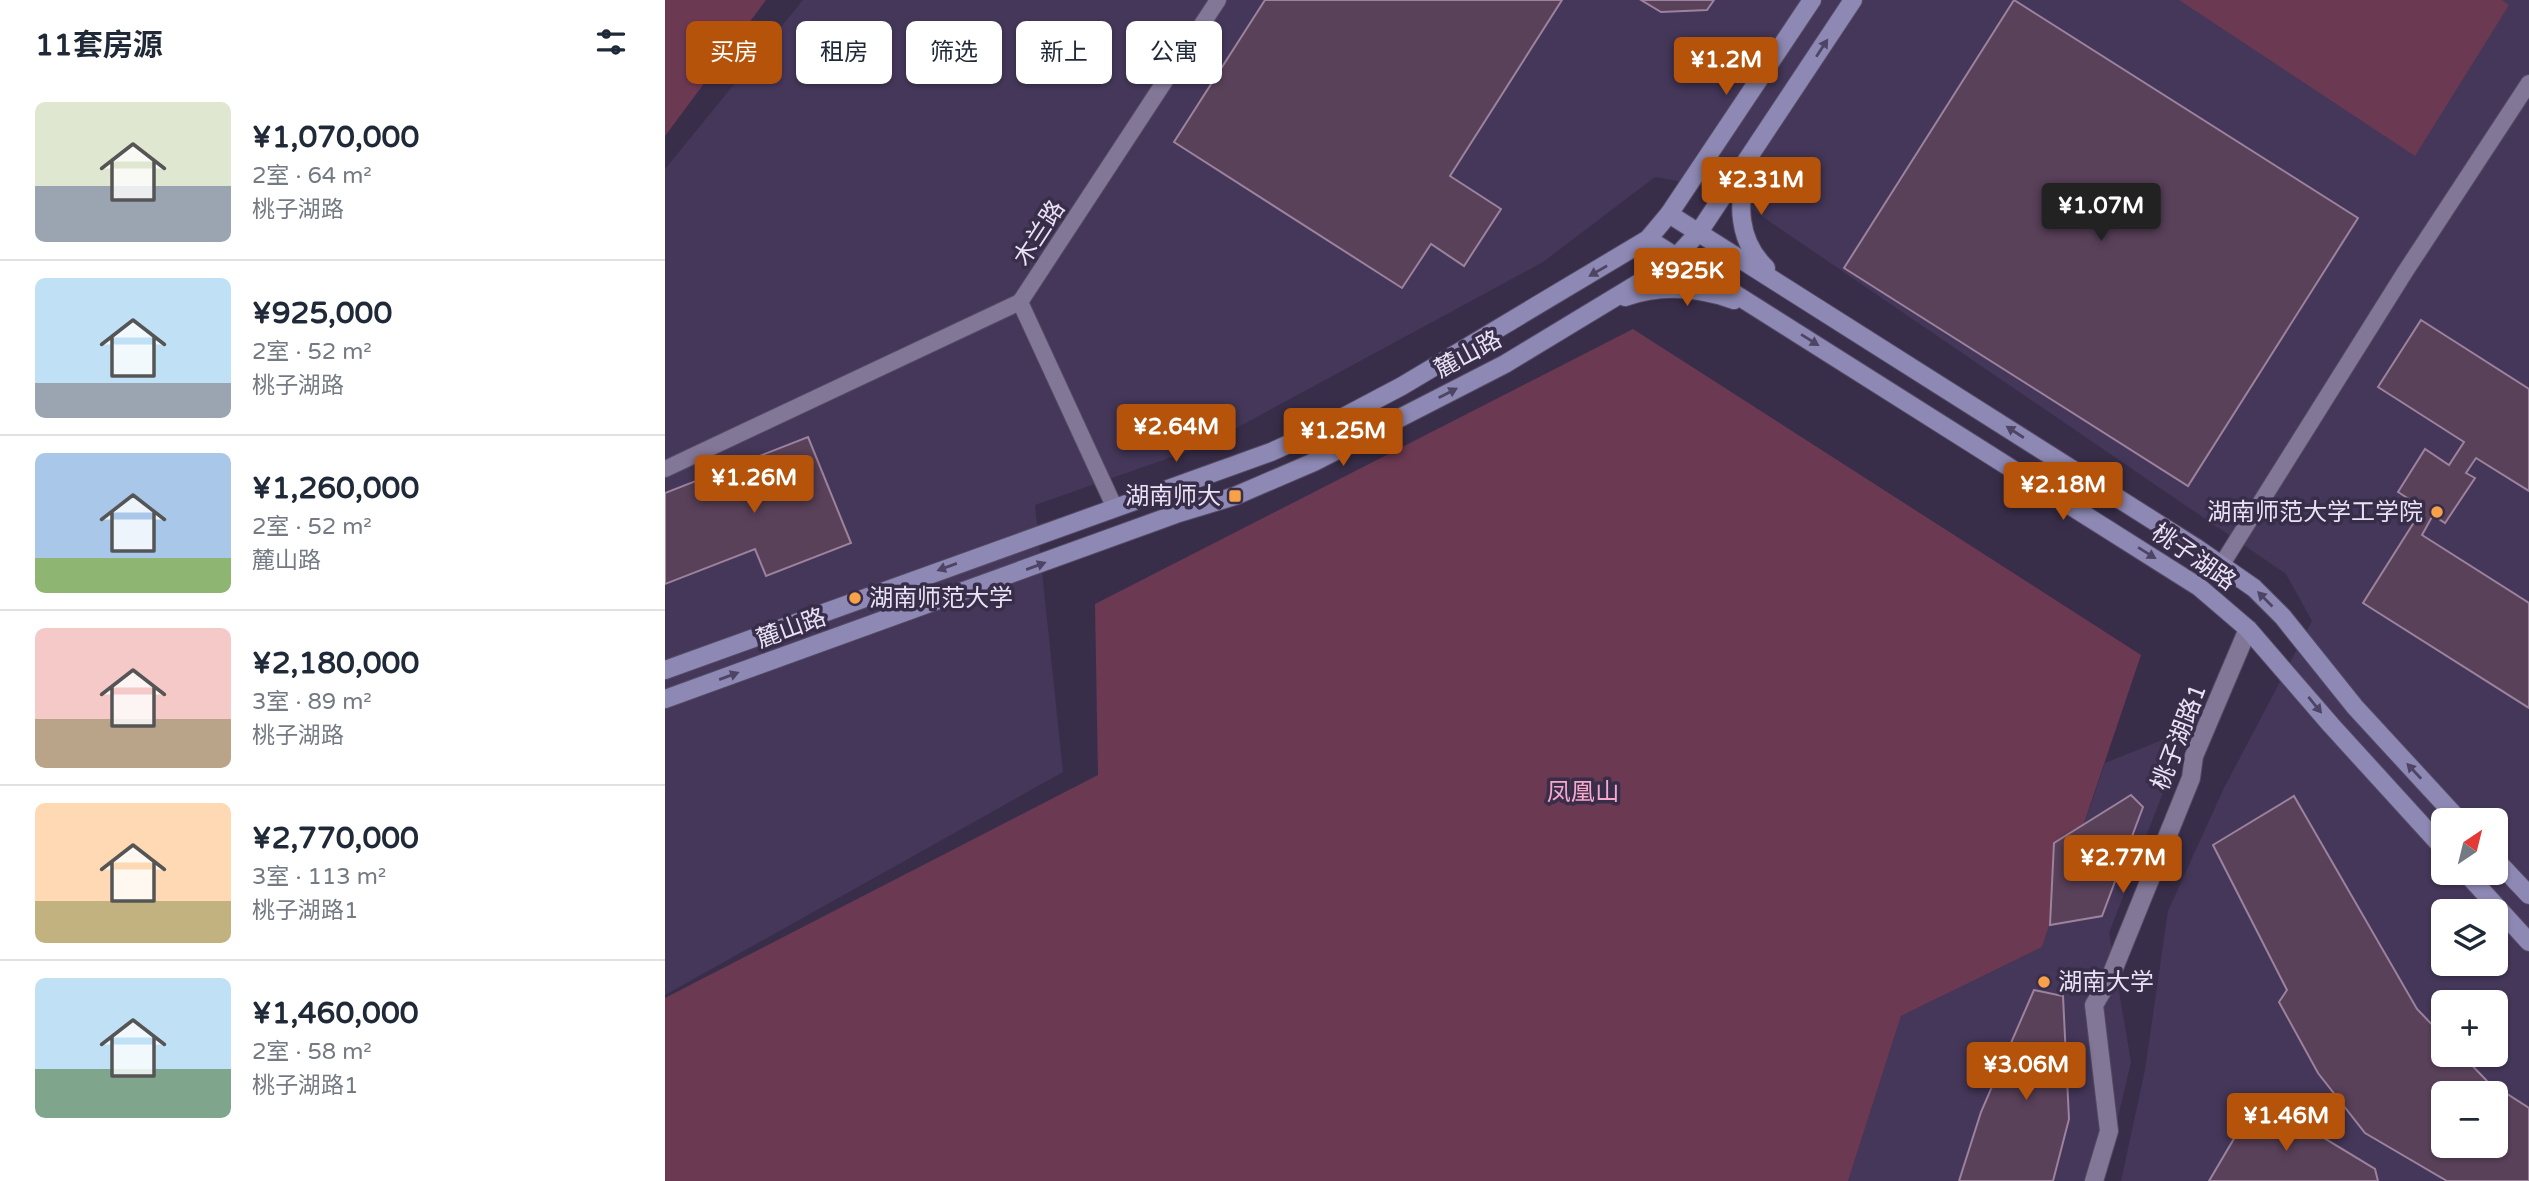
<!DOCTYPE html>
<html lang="zh">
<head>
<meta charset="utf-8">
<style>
	:root { --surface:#fff; --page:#f6f6f7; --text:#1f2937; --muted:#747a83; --line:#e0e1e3; --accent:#b45309 }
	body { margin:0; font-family:"Varela Round","Noto Sans SC",sans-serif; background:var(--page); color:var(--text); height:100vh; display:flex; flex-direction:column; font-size:26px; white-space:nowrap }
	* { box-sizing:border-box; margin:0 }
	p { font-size:23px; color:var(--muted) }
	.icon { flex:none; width:38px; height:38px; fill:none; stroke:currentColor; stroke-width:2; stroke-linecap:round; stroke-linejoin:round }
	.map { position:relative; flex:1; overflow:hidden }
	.sheet { display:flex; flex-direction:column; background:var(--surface); width:665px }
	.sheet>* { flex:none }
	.hud { position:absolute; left:21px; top:21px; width:665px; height:63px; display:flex; gap:14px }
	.needle { width:46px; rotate:35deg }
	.tools { position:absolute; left:1766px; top:808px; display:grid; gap:14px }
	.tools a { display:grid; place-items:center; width:77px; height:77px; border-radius:10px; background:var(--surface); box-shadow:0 2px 5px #0004; font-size:35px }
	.price { position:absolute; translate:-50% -60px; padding:0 16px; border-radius:7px; background:var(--accent); color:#fff; font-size:23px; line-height:46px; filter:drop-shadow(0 2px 4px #0008) }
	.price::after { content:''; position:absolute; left:50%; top:42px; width:21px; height:16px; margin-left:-10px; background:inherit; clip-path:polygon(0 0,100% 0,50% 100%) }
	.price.on { background:#222; color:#fff }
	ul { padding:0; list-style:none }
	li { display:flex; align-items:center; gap:21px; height:175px; padding:0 35px }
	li+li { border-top:2px solid var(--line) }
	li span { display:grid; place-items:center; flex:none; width:196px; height:140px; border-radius:10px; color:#555 }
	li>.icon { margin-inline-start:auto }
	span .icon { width:84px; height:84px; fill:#fffc; stroke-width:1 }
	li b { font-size:30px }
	h2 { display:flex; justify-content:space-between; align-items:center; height:84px; padding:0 35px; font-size:30px }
	.tag { padding:0 24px; border-radius:10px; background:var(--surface); box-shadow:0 2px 5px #0004; font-size:24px; line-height:63px }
	.tag.on { background:var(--accent); color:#fff }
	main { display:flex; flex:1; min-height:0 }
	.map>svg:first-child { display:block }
</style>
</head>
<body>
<main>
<section class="sheet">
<h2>11套房源<svg class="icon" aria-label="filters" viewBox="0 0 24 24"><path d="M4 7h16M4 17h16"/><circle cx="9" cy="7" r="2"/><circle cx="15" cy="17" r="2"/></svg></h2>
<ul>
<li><span style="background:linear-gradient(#dfe7d0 60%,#9aa5b1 0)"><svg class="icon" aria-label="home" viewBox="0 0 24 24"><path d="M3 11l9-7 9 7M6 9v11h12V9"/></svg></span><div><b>¥1,070,000</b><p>2室 · 64 m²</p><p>桃子湖路</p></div></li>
<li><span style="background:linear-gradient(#bfe0f5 75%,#9aa5b1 0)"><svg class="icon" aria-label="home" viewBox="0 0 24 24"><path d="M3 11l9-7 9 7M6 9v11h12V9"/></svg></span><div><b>¥925,000</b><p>2室 · 52 m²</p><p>桃子湖路</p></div></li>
<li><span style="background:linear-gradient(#a9c7e8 75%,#8fb573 0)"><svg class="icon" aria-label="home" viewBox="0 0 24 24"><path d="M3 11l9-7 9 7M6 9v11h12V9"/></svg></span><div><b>¥1,260,000</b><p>2室 · 52 m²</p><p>麓山路</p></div></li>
<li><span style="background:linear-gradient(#f6c9c9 65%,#b9a48a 0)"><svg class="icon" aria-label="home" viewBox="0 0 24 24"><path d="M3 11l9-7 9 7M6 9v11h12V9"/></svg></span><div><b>¥2,180,000</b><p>3室 · 89 m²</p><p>桃子湖路</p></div></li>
<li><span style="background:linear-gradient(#ffd9b3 70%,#c2b280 0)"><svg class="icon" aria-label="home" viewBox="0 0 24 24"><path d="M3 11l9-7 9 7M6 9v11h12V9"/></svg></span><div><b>¥2,770,000</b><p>3室 · 113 m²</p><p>桃子湖路1</p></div></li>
<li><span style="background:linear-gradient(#bfe0f5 65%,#7fa58c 0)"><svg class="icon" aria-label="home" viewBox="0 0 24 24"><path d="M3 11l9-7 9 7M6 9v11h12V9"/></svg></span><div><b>¥1,460,000</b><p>2室 · 58 m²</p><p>桃子湖路1</p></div></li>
</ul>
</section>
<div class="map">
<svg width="1864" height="1181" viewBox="0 0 1864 1181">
	<rect width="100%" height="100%" fill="#392e4a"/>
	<g fill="#443759" fill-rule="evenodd">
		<path d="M 138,0 L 1864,0 L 1864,1181 L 1456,1181 L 1480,1070 L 1503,911 L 1559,788 L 1647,621 L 1621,574 L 1057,189 L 990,177 L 878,262 L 538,446 L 370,505 L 398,772 L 0,995 L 0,169 ZM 1778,821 L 1830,821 L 1830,873 L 1778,873 ZM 1778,912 L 1830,912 L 1830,964 L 1778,964 ZM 1778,1003 L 1830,1003 L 1830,1055 L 1778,1055 ZM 1778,1094 L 1830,1094 L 1830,1146 L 1778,1146 Z"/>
		<polygon points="1522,730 1444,933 1466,1062 1438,1181 1183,1181 1236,1016 1377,947 1440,763"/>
	</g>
	<g fill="#6c3952">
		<polygon points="0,0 101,0 0,136"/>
		<polygon points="1514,0 1837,0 1844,5 1750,156"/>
		<polygon points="968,329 1476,655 1377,947 1236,1016 1183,1181 0,1181 0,998 433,775 430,604"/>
	</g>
	<g fill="#594159" stroke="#9c829d" stroke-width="2" fill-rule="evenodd">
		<polygon points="600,0 897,0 785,176 836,209 799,266 766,244 737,288 509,142"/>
		<polygon points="976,0 1049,0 1042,10 996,12"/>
		<polygon points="1349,0 1693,218 1523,486 1179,268"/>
		<polygon points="1756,320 1864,389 1864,491 1811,458 1801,473 1810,478 1780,523 1768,515 1757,535 1864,603 1864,708 1698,603 1758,508 1733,492 1760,449 1784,465 1799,442 1713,387"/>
		<polygon points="143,437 186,543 101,576 90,549 0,584 0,493"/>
		<polygon points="1466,795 1478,807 1437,916 1385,925 1389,843"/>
		<path d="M 1629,796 L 1752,1009 L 1778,1036 L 1778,1055 L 1797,1055 L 1822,1081 L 1864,1108 L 1864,1181 L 1782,1181 L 1700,1133 L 1653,1073 L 1614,1002 L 1622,990 L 1548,845 ZM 1778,1094 L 1830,1094 L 1830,1146 L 1778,1146 Z"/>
		<polygon points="1369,990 1398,996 1404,1119 1388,1181 1294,1181 1316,1112"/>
		<polygon points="1593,1098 1710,1169 1713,1181 1544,1181"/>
	</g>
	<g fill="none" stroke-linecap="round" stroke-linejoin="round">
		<defs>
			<g id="service">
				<polyline points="0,469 355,302"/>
				<polyline points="449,506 355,302 553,0"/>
				<polyline points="1557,564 1740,272 1864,83"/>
			</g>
			<polyline id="minor" points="1429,1181 1444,1131 1429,1005 1445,978 1526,778 1529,756 1583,629"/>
			<g id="secondary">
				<path d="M 1084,168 C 1071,202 1073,241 1101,268"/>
				<polyline points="1004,214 1530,547 1589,588 1618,617 1690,707 1795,821"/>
				<polyline points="983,239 1534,587 1583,629 1666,725 1778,848"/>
				<path d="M 960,297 C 997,284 1033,287 1069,300"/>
				<polyline points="0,670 606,452 648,433 737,386 983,239 1004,214 1147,0"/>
				<polyline points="0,699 511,514 570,496 649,462 840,364 987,275 1011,257 1034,232 1188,0"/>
				<polyline points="1830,859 1864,895"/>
				<polyline points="1801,873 1864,942"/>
			</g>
		</defs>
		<use href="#service" stroke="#544b63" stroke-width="18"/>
		<use href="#minor" stroke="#544b63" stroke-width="20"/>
		<use href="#secondary" stroke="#544b63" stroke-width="20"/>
		<use href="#service" stroke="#837797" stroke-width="16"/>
		<use href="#minor" stroke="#837797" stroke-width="18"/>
		<use href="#secondary" stroke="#8e89b4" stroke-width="18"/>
	</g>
	<defs><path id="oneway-solid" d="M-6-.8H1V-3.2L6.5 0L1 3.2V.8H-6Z" transform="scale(1.75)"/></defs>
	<g fill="#4e4564">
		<use href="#oneway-solid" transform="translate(1157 48) rotate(-57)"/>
		<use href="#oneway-solid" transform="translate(933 271) rotate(150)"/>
		<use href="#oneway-solid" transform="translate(1145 340) rotate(32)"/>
		<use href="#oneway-solid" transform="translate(783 393) rotate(-27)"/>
		<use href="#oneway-solid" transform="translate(1350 432) rotate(-147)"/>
		<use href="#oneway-solid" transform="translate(1482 553) rotate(32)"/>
		<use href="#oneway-solid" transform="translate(371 566) rotate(-20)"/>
		<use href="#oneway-solid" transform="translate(282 567) rotate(160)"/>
		<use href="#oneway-solid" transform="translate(1600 599) rotate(-135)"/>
		<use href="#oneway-solid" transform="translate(64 676) rotate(-20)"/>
		<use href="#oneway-solid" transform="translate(1650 705) rotate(51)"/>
		<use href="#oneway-solid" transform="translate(1749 771) rotate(-133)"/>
	</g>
	<g fill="#f7a149" stroke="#392e4a" stroke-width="2.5">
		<rect x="563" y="489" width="14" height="14" rx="3.5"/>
		<circle cx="1772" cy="512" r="7"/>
		<circle cx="190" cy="598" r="7"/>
		<circle cx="1379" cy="982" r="7"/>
	</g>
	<g text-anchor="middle" stroke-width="7" stroke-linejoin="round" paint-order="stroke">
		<g font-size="24" fill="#e8e2f4" stroke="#392e4a">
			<text transform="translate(374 233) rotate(-57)" y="8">木兰路</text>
			<text transform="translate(803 354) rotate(-28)" y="8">麓山路</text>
			<text transform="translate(1529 557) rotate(35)" y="8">桃子湖路</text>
			<text transform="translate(126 628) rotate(-20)" y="8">麓山路</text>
			<text transform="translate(1514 737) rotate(-69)" y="8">桃子湖路1</text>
		</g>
		<g font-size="24" fill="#e8e2f4" stroke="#392e4a" text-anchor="end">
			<text x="556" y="504">湖南师大</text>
			<text x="1758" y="520">湖南师范大学工学院</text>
			<text x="204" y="606" text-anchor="start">湖南师范大学</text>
			<text x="1393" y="990" text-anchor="start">湖南大学</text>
		</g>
		<g font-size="24" fill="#f8a7cd" stroke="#392e4a">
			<text x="918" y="800">凤凰山</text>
		</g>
	</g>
</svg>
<div class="tools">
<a><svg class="needle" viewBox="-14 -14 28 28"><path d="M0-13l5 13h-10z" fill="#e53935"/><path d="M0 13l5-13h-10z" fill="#747a83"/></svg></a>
<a><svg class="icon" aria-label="layers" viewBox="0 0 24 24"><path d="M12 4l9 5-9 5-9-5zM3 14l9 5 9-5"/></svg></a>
<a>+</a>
<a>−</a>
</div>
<b class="price" style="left:1061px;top:97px">¥1.2M</b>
<b class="price" style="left:1096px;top:217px">¥2.31M</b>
<b class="price on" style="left:1436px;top:243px">¥1.07M</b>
<b class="price" style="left:1022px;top:308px">¥925K</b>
<b class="price" style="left:511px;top:464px">¥2.64M</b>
<b class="price" style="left:678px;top:468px">¥1.25M</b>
<b class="price" style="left:89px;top:515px">¥1.26M</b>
<b class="price" style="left:1398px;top:522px">¥2.18M</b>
<b class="price" style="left:1458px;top:895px">¥2.77M</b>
<b class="price" style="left:1361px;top:1102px">¥3.06M</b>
<b class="price" style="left:1621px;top:1153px">¥1.46M</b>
<div class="hud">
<a class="tag on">买房</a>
<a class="tag">租房</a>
<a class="tag">筛选</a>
<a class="tag">新上</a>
<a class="tag">公寓</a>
</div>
</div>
</main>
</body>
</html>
